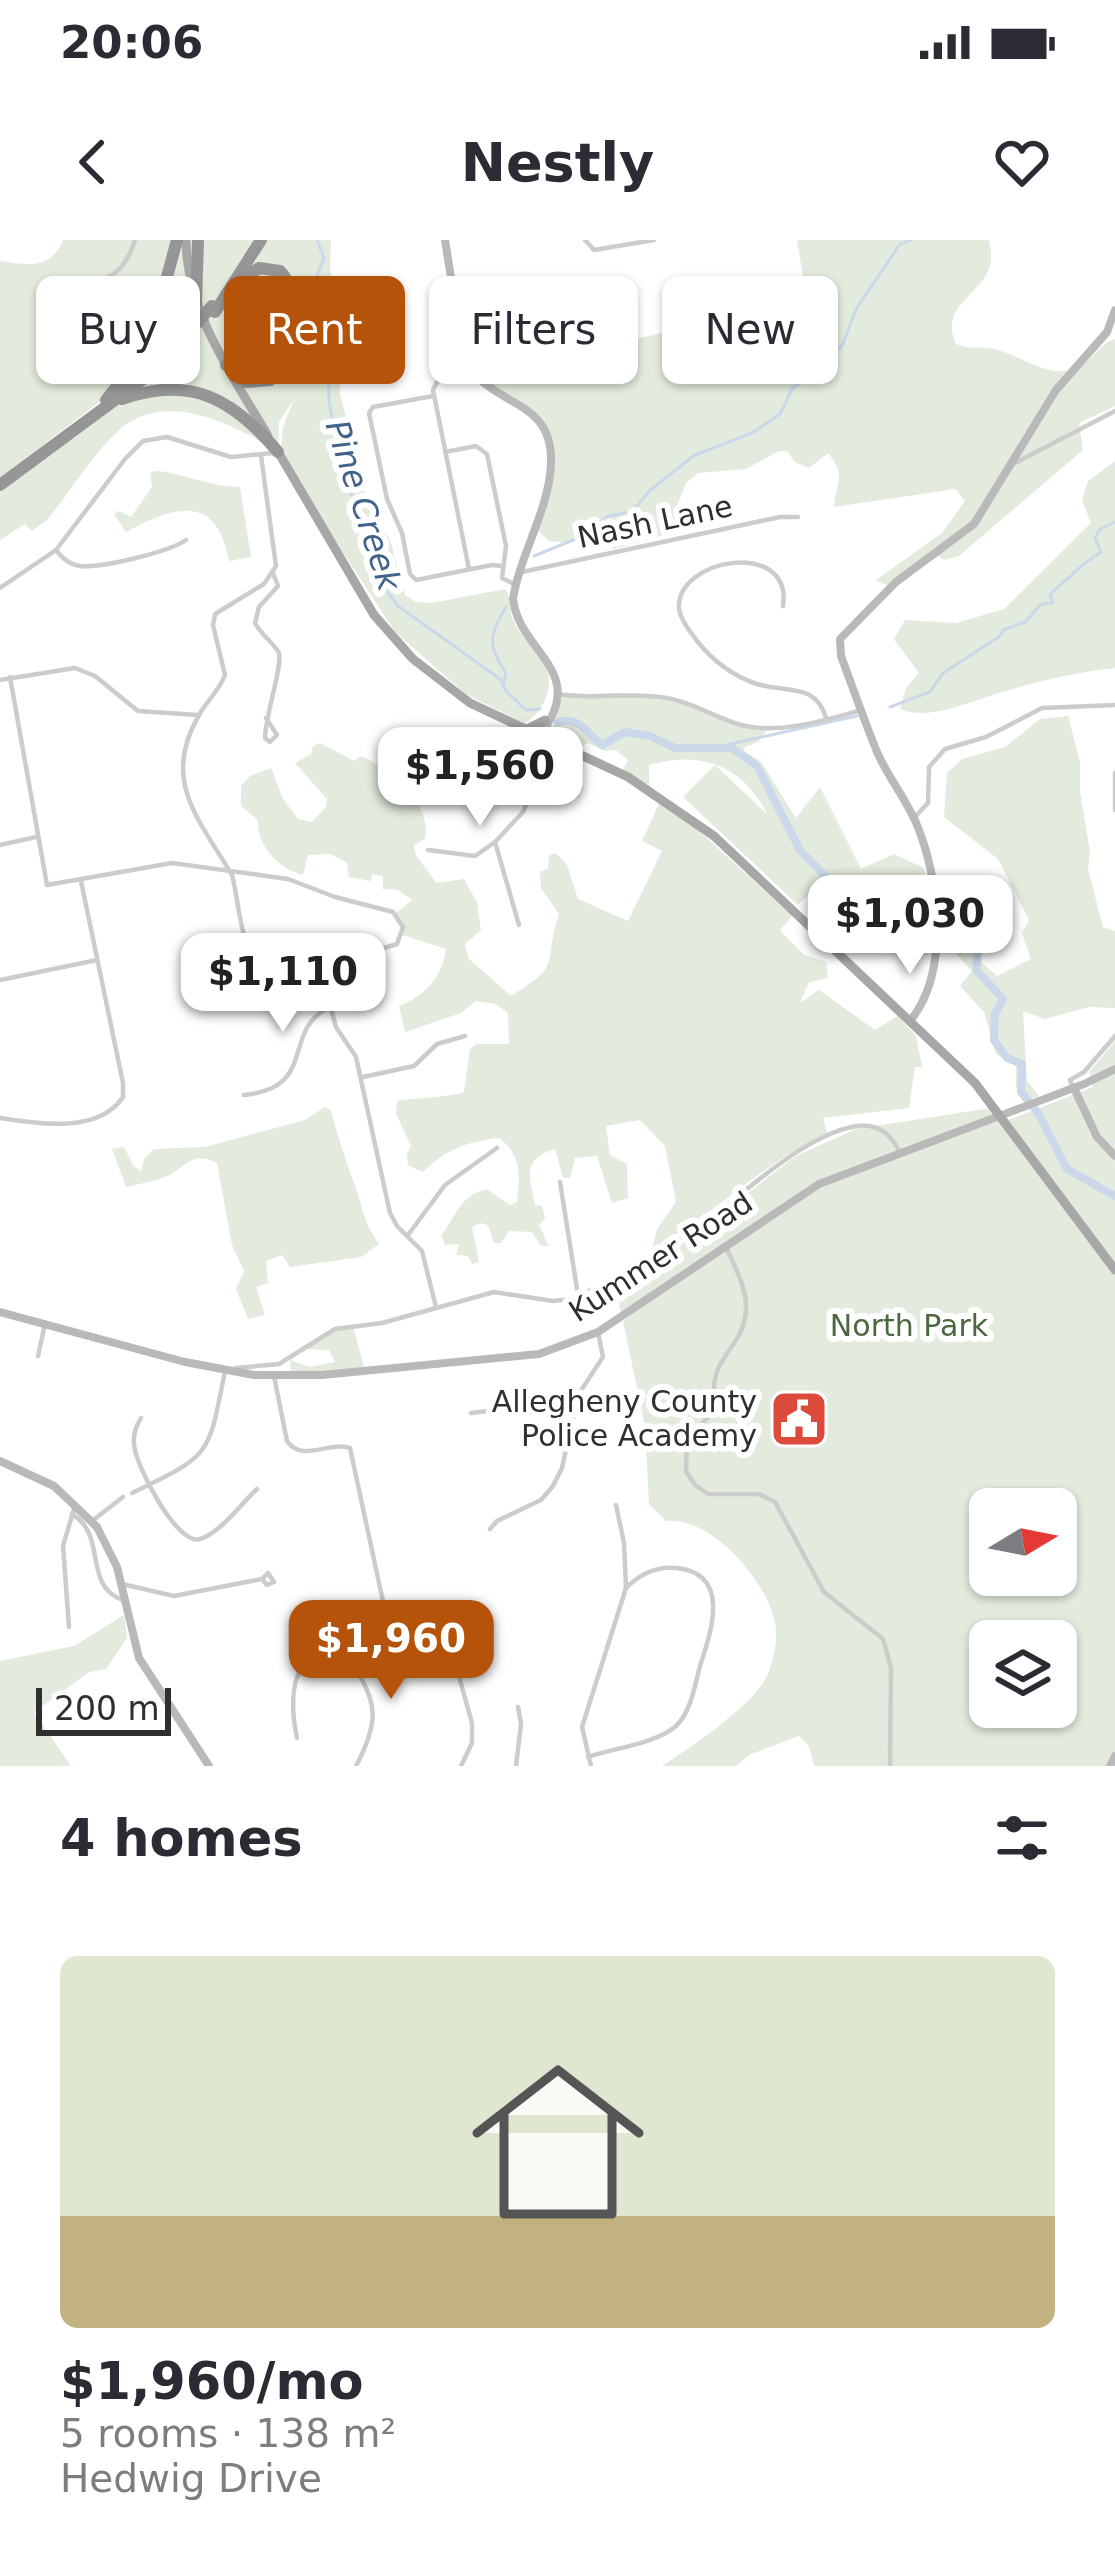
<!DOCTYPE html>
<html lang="en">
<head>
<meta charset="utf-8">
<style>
	:root { --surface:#fff; --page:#f2f2f3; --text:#2b2b33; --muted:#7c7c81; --accent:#b45309 }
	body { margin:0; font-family:"DejaVu Sans",sans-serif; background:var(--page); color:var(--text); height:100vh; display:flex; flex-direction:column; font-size:45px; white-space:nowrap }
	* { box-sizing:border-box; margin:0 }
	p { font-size:39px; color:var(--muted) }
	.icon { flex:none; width:66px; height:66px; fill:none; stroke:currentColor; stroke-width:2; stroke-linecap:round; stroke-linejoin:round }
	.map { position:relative; height:1526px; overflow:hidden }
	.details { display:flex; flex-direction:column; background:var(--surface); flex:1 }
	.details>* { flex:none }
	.banner { position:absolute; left:36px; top:36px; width:1044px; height:108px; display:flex; gap:24px }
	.needle { width:78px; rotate:80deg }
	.tools { position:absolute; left:969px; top:1248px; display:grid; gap:24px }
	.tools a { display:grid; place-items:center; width:108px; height:108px; border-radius:18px; background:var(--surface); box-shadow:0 3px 9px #0004; font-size:60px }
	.scale { position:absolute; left:36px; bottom:30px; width:135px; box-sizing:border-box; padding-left:12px; border:6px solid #2f2f2f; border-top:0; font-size:33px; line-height:42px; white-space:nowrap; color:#2f2f2f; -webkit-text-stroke:9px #fff; paint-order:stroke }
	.price { position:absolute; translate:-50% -102px; padding:0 27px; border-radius:24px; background:#fff; color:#222; font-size:39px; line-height:78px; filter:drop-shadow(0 3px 6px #0008) }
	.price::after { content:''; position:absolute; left:50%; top:72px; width:36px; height:27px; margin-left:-18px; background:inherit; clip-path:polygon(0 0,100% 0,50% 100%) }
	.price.active { background:var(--accent); color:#fff }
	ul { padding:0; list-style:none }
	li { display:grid; align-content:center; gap:24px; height:636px; padding:0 60px }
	li span { display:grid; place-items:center; height:372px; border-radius:18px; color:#555 }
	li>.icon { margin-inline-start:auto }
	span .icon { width:216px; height:216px; fill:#fffc; stroke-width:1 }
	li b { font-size:51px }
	h2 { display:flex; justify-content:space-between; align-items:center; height:144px; padding:0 60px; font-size:51px }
	.tag { padding:0 42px; border-radius:18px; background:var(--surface); box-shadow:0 3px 9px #0004; font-size:42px; line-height:108px }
	.tag.active { background:var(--accent); color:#fff }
	.status { display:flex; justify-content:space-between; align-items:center; height:84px; padding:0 60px; background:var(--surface); direction:ltr }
	.status svg { height:33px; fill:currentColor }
	header { display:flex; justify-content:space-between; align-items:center; height:156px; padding:0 60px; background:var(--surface); font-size:54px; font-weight:600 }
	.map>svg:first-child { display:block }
</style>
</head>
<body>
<div class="status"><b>20:06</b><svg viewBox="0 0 49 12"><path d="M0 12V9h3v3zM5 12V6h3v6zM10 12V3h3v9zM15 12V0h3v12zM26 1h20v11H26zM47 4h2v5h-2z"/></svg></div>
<header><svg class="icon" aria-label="back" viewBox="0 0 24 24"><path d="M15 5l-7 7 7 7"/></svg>Nestly<svg class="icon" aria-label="heart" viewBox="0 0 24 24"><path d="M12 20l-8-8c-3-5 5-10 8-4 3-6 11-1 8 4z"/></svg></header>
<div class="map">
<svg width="1115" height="1526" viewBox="0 0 1115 1526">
	<rect width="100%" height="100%" fill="#fff"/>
	<g fill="#e2ebdd" fill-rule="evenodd">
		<path d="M 63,0 L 255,0 L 205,77 L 256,29 L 273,28 L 288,39 C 300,71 295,141 252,144 L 259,148 L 280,139 C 295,105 319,14 253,25 L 267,0 L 331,0 L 330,28 L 342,93 L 340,154 L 369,270 L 390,299 L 405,355 L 416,362 L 432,363 L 505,349 C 512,359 509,366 512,377 C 522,406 558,419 547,454 C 543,467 536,477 524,483 L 467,455 L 395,392 L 335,300 L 281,208 L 283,187 L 294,159 L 279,182 L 278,212 C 234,184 165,149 119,190 C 92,215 70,252 47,280 L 32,291 L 25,284 L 0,300 L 0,245 L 146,137 L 200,85 L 0,238 L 0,21 C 28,25 51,30 63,0 ZM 86,89 L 93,91 L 96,96 C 91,109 77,121 63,114 L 61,102 Z"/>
		<path d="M 797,0 L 989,0 C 990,7 992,13 991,20 C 988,54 937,63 956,104 C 970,110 980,106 994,109 C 1021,115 1048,140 1077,128 C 1092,122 1098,104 1115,99 L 1115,166 L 1079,183 L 1083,210 L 959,316 L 944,320 L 935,314 L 891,347 L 876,340 L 942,293 L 965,261 L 955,249 L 834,267 C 836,242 847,236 828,213 L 809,228 L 795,222 L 787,211 L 779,211 L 746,229 L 698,233 L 686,243 L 678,263 L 674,292 L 613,309 L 608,292 L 600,285 L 568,303 L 549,301 L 534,287 C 544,253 562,204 532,175 C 513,156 489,147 470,126 L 562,115 L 767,70 L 765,56 L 787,52 L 785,41 L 803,37 Z"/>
		<path d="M 1115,221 L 1115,428 C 1077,432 1039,441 1002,452 C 973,460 930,482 900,469 L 906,448 L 919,433 L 894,399 L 905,380 L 956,383 L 1004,369 L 1091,283 L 1082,260 L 1088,241 Z"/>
		<path d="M 159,231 C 187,235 213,247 240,247 L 251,317 L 229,321 C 217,252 173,266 126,292 L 114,274 L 119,271 L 131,277 L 152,247 L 150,232 Z"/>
		<path d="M 620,453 L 681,460 L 739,485 L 768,488 L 758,502 L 745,507 L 744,511 L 761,522 L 796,578 L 820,547 L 861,629 L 894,614 L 924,628 L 928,669 L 921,686 C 890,687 868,679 851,652 L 847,652 C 872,692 888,690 931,689 L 931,703 C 884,701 848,687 819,650 L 813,650 L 798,665 L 683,557 L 715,525 L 767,574 C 743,525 700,510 649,525 L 649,549 L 621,533 L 628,520 L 616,510 L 604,511 L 588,503 L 578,508 L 554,496 L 553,487 L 563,455 Z"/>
		<polygon points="1068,476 1080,522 1080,552 1090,612 1088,629 1103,687 1115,691 1115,768 1089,767 1045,779 1023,771 1027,841 1039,856 1023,862 1016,847 1016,826 996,814 984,772 960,746 972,731 949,707 938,704 939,690 954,691 977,700 982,723 997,736 1031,719 1022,693 1029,680 998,619 944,577 947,533 962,519 1005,507 1040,479"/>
		<path d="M 320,503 L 354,521 L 360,516 C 389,527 433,565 425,599 L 414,605 L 416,615 L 436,643 L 464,639 L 477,662 L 481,690 L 465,704 L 469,719 L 511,756 C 565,723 542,725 559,674 L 541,648 L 540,632 L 548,628 L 549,615 L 556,613 L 567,625 L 578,659 L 628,681 L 662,611 L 642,601 L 662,557 L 792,676 L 780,690 L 803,714 L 826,722 L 828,738 L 809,742 L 800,763 L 819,750 L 875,790 L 897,776 L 916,796 L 922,827 L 915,827 L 909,868 L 823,878 L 827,893 C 763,923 713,975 652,1010 L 657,989 L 676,962 L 665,906 L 640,880 L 606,886 L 610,915 L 627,924 L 628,958 L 612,963 L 597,916 L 575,918 L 570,938 L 563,938 L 555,909 C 522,919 529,936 535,965 L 542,966 L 545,978 L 539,985 L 549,1006 L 541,1006 L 532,992 L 509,991 L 501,1003 L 494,1003 L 488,985 L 480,983 L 472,987 L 479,1022 L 472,1024 L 468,1016 L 456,1015 L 459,1004 L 445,1005 L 441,996 C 456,977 459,956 486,949 L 510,965 L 517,962 C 520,936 522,915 499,898 C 466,902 446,909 423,932 L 408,925 L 407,914 L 411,906 L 396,874 L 397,861 C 415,858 452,857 464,852 L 470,809 L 477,804 L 509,804 L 508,773 L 496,764 L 476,761 L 461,773 L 405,792 L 399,766 C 424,757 443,736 446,709 L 402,695 L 396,673 L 412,660 L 398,650 L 383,649 L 383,636 L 372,634 L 371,641 L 349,637 L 347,623 L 331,614 L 308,615 L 303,635 C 279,629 257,607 258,580 L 241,566 L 241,546 L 250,536 L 271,528 L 283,559 L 298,579 L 312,582 L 326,567 L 327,559 L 295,523 L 311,514 L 313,506 Z"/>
		<path d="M 1115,801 L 1115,1526 L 814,1526 L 809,1506 L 799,1496 L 749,1515 L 736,1526 L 662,1526 C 690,1508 754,1465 767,1436 C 773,1422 777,1405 776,1390 C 773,1347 712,1275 666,1281 L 649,1264 L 645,1186 L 623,1081 L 632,1074 L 631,1068 L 621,1074 L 615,1041 L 684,1002 L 796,916 L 856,889 L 991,868 L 1003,882 L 1093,847 L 1089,832 ZM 990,1269 L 1056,1269 L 1056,1335 L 990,1335 ZM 990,1401 L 1056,1401 L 1056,1467 L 990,1467 Z"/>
		<path d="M 325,867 L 331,870 C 337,895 344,915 352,938 C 362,962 363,983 379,1004 L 361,1017 L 290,1027 L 282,1015 L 266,1021 L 268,1043 L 256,1047 L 265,1075 L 248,1079 L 236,1049 L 244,1031 L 232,1005 L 217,923 C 191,909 185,929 165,937 C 153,942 138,944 126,947 L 112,909 L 124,907 L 133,925 L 141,932 L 144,919 L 154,909 L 205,907 L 305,880 Z"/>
		<polygon points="353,1086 365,1131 292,1137 290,1120 310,1127 335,1122 329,1110 305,1109 330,1091"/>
		<polygon points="124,1375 127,1398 106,1429 89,1432 34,1472 71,1526 0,1526 0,1421 74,1406"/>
	</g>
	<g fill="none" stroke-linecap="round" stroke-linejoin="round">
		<g stroke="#cad8ea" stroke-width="3">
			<polyline points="317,0 324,18 314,43 320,55 315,76 334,84 336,91 328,110 329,161 335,194 347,244 375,306 383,346 398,366 500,439 506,451 526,470 540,469"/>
			<polyline points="534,316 583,296 608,276 632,272 649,251 695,215 752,193 780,174 793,147 816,135 843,104 856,69 900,4 912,0"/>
			<path d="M 503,445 L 506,433 C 487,404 489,397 506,367"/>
			<path d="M 890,467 L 930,452 L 943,433 L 1000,396 L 1003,390 L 1025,382 L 1041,364 L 1053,363 L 1050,354 C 1067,340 1081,324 1101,312 L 1095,298 L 1100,289 L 1115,282"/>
			<polyline points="721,506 857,476"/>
		</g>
		<path stroke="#cad8ea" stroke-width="8" d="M 558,482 C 581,476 587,494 602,505 L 625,492 L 650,496 L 675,508 L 732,508 L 757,526 L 800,610 L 867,679 L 903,695 L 955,696 L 978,710 L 976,730 L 1003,759 L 995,774 L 994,800 L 1007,818 L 1022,824 L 1021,852 L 1038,873 L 1067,929 L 1115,956"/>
		<g stroke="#ccc" stroke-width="4.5">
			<polyline points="585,0 594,10 654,0"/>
			<path d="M 52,60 C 88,36 119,52 135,0"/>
			<polyline points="136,75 150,66 156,54"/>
			<polyline points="433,156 373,167 369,173 387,259 402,293 410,334 416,340 492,325 502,326"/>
			<polyline points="445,212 476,206 487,214 506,306 502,338 514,344"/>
			<polyline points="1013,224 1115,171"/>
			<path d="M 56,310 C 63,319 69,324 80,326 C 102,328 169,312 186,300"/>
			<polyline points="469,329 433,150 437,142 470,125"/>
			<polyline points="522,332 780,277 798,277"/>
			<polyline points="0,348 56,310 125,219 143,201 167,197 231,217 273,213"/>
			<path d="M 783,366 C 793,298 675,318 679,369 C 681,381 690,391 697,401 C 713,421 733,436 757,444 C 785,453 816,442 826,478"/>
			<path d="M 10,437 L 47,645 L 172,623 L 288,639 L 335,657 L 393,672 L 403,687 L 397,704 L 284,738 C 240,740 241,667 232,635 L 229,630 C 196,576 162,538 199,475 C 207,461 219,451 225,435 L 213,385 L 215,374 L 264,344 L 276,326 L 261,216"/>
			<polyline points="0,440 75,428 95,436 138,471 198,475"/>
			<path d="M 558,454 C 592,460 626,452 661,457 C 691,461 713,477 741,485 C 779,495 825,480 862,470"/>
			<path d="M 266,478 L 277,495 L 270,502 L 265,498 C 265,477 283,424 279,413 C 273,402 261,395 255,383 L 259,367 L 278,346 L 273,333"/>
			<polyline points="1115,533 1115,570"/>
			<polyline points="914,578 928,563 929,527 945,509 986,497 1042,468 1115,465"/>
			<polyline points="0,605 36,597"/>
			<polyline points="428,610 475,616 495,602"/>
			<polyline points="519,685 495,602 523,572 529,558 539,496"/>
			<polyline points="320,729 336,787 356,817 390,973 397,986 422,1011 436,1067"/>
			<polyline points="0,740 97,720"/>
			<polyline points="363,837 414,826 437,804 465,796"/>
			<polyline points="1073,847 1070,840 1084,832 1115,796"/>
			<path d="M 244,855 C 319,848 280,790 330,767"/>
			<path d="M 0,878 C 36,884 99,894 123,857 L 123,843 L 81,641"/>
			<polyline points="560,942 578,1055"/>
			<polyline points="408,995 445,945 497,908"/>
			<path d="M 725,1005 C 734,1025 747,1048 746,1069 C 745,1110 704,1117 716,1167 L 687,1202 L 686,1231 L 695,1245 L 708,1254 L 759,1254 L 775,1262 L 824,1352 L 883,1399 L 891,1428 L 890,1526"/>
			<polyline points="38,1116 45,1084"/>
			<path d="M 236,1128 L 279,1124 L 335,1089 L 382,1083 L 494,1052 L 553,1061 L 572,1059 C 617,1039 661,1012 701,984 C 745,954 804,894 857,886 C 878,883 892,895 900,913"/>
			<path d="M 274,1136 L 287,1201 C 302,1223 328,1201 350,1208 L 387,1380"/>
			<polyline points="471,1173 521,1167 573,1173"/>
			<path d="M 141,1178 C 136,1186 133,1194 134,1204 C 135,1225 177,1306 200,1299 C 220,1293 242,1263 257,1249"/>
			<path d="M 132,1253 C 213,1214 208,1216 225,1131"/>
			<polyline points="616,1265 624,1303 626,1348"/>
			<path d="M 72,1274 C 108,1295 82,1346 123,1360"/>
			<polyline points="92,1281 123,1257"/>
			<polyline points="490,1289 497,1281 541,1260 553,1246 562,1228 578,1155 603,1117 598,1092"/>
			<polyline points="122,1344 174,1356 262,1339 268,1333 274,1342 267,1345 262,1339"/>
			<polyline points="69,1387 63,1306 74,1269"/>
			<path d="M 344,1393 C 359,1455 393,1456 356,1526"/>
			<path d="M 297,1498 C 282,1427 309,1401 374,1386 C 392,1381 411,1376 430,1375 L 446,1390 L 472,1483 L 472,1503 L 461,1526"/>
			<path d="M 588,1517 C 614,1508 655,1504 676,1486 C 691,1472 695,1445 700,1426 C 711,1392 732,1333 676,1328 C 656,1326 640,1334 626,1348 L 582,1487 L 591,1526"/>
			<polyline points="516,1526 521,1484 518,1467"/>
		</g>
		<g stroke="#b9b9b9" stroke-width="8">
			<path d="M 445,0 C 450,28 461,118 477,136 C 505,167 553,164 551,224 C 549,270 520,314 513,359 C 519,413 591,431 539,496"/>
			<path d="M 910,781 C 950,732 940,641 917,585 C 906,559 888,537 877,512 C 864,480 853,448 841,416 L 840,399 L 896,342 L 974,284 L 1056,150 L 1107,92 L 1115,70"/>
			<polyline points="1074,848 1097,897 1115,916"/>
			<polyline points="0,1072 185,1122 254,1135 322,1135 539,1114 598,1092 819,944 1084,844 1115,829"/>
			<polyline points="0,1221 54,1246 97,1287 117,1327 139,1418 209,1526"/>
			<polyline points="1110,1526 1115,1516"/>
		</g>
		<g stroke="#a7a7a7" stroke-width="9">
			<path d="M 186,0 C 187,74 232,134 268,196"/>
			<polyline points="277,210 374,375 413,419 470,463 628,537 714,596 975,843 1115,1030"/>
			<polyline points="525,490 545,480"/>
		</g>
		<g stroke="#969696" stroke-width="12">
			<polyline points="196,63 198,0"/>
			<polyline points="215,72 261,0"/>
			<path d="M 226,125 L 247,142 L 270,140 C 294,118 305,55 280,31 L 259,28 L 235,45"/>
			<path d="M 122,159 C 191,135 233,159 278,212"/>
			<polyline points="106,160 148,107 177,0"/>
			<polyline points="0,245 146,137 192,96"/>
		</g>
		<polyline stroke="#969696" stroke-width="12" points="190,91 212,66"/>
	</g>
	<defs>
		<symbol id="civic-square" viewBox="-11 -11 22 22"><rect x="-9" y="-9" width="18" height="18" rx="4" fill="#dc4a3b" stroke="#fff"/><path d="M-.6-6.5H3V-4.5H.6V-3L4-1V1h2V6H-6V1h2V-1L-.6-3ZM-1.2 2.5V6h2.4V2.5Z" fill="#fff"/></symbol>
	</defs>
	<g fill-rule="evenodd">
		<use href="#civic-square" x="766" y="1146" width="66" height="66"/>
	</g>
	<g text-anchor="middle" stroke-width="12" stroke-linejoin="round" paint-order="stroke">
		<g font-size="30" fill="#2f2f2f" stroke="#fff">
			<text transform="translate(655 282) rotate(-12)" y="10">Nash Lane</text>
			<text transform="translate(661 1017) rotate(-33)" y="10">Kummer Road</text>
		</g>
		<g font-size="30" fill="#4b683e" stroke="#fff">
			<text x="909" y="1096">North Park</text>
		</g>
		<g font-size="30" fill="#2f2f2f" stroke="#fff" text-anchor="end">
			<text x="757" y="1172">Allegheny County<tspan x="757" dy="34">Police Academy</tspan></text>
		</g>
		<g font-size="33" font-style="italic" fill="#41628d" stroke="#fff">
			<text transform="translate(364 265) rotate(72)" y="12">Pine Creek</text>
		</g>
	</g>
</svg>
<div class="tools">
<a><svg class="needle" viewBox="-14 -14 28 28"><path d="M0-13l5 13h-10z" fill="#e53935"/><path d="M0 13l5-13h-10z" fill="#7c7c81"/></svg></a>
<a><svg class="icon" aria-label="layers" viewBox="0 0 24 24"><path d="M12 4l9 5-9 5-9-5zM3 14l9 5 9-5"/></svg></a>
</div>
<div class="scale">200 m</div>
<b class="price" style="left:480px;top:589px">$1,560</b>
<b class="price" style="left:910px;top:737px">$1,030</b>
<b class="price" style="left:283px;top:795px">$1,110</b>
<b class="price active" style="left:391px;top:1462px">$1,960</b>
<div class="banner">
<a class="tag">Buy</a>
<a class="tag active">Rent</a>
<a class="tag">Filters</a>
<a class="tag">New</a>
</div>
</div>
<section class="details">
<h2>4 homes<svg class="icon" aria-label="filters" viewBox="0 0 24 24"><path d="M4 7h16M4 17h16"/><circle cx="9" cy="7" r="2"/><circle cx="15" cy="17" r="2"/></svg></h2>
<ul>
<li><span style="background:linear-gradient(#dfe7d0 70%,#c2b280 0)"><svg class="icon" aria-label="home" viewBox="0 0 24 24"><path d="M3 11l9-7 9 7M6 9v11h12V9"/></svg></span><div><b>$1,960/mo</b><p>5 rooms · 138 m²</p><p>Hedwig Drive</p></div></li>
</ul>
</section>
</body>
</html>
